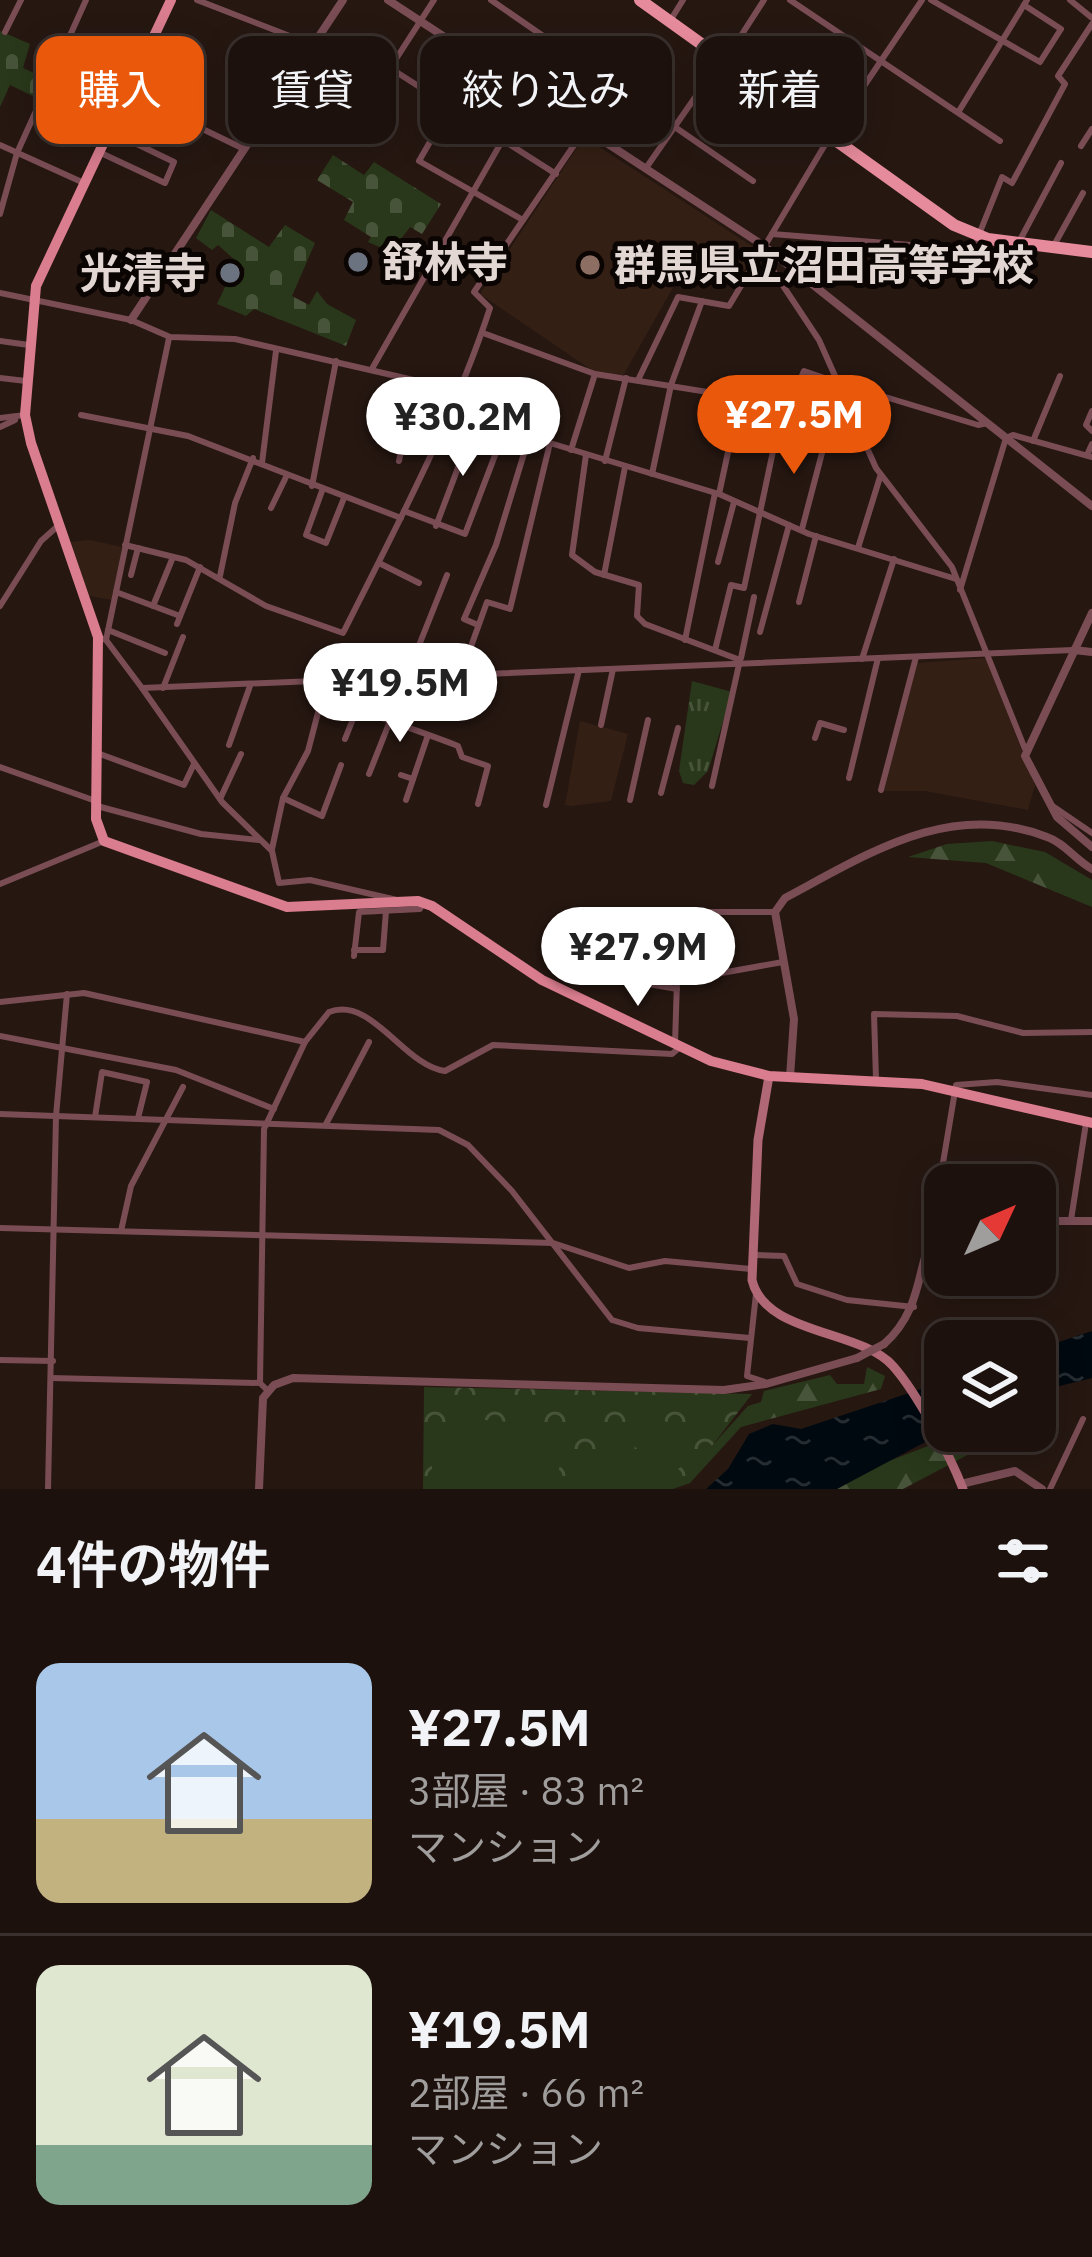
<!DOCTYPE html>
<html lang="ja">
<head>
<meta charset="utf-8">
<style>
	:root { --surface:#1c110d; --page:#251a16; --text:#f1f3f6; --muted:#a09d9d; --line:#3a312e; --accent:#ea580c }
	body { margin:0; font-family:"IBM Plex Sans","Noto Sans JP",sans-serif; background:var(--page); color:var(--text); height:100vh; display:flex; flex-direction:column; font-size:45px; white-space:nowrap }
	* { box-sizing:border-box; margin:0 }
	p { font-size:39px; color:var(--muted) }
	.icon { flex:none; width:66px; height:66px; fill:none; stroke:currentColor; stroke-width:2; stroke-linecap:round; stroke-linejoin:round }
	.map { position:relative; height:1489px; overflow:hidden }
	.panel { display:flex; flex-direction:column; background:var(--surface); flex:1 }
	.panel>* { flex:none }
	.hud { position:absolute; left:36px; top:36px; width:1020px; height:108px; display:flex; gap:24px }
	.needle { width:78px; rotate:46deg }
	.controls { position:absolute; left:924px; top:1164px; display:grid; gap:24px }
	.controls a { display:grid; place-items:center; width:132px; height:132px; border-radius:24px; background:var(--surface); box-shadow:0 6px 30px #0003,0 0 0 3px var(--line); font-size:60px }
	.price { position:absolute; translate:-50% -102px; padding:0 27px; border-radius:42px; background:#fff; color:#222; font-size:39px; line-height:78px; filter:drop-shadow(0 3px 6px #0008) }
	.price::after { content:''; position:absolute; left:50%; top:72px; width:36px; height:27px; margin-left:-18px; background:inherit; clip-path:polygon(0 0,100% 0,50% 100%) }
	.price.current { background:var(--accent); color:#fff }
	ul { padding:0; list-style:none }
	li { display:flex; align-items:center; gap:36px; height:300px; padding:0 36px }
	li+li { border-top:3px solid var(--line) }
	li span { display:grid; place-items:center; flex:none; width:336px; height:240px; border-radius:24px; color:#555 }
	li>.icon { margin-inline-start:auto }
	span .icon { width:144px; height:144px; fill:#fffc; stroke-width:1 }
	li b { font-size:51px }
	h2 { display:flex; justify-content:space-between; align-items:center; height:144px; padding:0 36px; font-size:51px }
	.chip { padding:0 42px; border-radius:24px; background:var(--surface); box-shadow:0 6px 30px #0003,0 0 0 3px var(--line); font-size:42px; line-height:108px }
	.chip.current { background:var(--accent); color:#fff }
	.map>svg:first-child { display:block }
</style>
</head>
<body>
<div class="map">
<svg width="1092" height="1489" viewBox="0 0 1092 1489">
	<defs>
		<pattern id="grass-tufts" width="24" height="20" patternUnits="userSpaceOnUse" patternTransform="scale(3)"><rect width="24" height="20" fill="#29381a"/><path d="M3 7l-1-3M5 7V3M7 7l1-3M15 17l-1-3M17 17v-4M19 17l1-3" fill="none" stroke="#48543a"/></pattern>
		<pattern id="forest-firs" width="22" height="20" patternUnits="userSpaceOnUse" patternTransform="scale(3)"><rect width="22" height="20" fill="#29381a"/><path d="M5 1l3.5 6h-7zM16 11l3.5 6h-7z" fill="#48543a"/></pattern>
		<pattern id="cemetery-stones" width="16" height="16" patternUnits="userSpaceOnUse" patternTransform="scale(3)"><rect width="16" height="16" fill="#29381a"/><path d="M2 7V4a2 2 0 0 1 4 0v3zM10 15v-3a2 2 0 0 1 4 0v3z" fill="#48543a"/></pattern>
		<pattern id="park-crowns" width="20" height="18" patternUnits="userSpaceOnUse" patternTransform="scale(3)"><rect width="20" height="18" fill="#29381a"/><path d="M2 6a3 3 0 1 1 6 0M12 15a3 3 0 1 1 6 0" fill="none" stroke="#48543a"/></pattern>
		<pattern id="water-ripples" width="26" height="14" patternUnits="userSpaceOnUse" patternTransform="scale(3)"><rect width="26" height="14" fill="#000910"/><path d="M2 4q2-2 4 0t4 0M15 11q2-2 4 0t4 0" fill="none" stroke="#252c32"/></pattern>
	</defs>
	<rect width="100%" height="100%" fill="#261711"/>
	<g fill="#341f15">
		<polygon points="584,137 758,250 737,280 693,252 623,376 593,371 480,294"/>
		<polygon points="90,540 122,547 112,600 89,596 70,542"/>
		<polygon points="986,658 1035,785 1028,810 925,791 884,791 917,663"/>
		<polygon points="580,721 628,734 611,801 571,806 565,805"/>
	</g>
	<polygon fill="url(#grass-tufts)" points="692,681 732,692 708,771 694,785 683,783 679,771"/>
	<g fill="url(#forest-firs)">
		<polygon points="992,841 1045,852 1092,880 1092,907 986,863 908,857 947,844"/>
		<polygon points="867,1367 885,1376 881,1389 741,1427 690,1483 673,1489 748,1406 761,1402 764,1391 830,1375 837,1384 864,1384"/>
		<polygon points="967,1431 1013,1431 903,1489 837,1489 876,1466"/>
	</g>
	<g fill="url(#cemetery-stones)">
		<polygon points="0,31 30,44 23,68 45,78 37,98 10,85 0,107"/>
		<polygon points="333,155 364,175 374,162 441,204 422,234 410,227 391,252 368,242 371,237 344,220 353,202 317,180"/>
		<polygon points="211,210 269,247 285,225 315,243 292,296 309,305 317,291 327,304 356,320 346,346 254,309 246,316 217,304 227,283 235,287 245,269 218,245 212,250 196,238"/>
	</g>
	<polygon fill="url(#park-crowns)" points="424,1387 752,1394 688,1477 673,1489 423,1489"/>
	<g fill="#29381a">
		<polygon points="652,1404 693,1457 663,1481 621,1429"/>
		<polygon points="450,1417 551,1426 565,1445 554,1489 432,1489 432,1460"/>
		<polygon points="615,1440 654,1489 605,1489 585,1464"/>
	</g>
	<g fill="url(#water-ripples)">
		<polygon points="1092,1331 1092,1378 1035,1392 1035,1350"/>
		<polygon points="945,1381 946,1431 837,1489 706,1489 728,1469 749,1434 773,1424 801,1429"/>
	</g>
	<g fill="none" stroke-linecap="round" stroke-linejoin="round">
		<g stroke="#7a4d55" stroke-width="6">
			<polyline points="197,0 313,45"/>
			<polyline points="491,0 753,181"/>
			<polyline points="790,0 1000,141"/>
			<polyline points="931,0 1040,62 1061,29 1024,5"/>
			<polyline points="1070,0 1092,18"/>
			<polyline points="670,21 683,0"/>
			<polyline points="5,32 21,0"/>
			<polyline points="61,52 133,82"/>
			<polyline points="726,59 764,0"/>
			<polyline points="301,63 367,104 434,0"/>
			<polyline points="390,68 556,174"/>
			<polyline points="128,93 244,149"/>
			<polyline points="450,107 419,161 523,220"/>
			<polyline points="452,107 480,58"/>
			<polyline points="959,111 1027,0"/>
			<polyline points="0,145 84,183"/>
			<polyline points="1081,146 1092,129"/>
			<polyline points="101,153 165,183 174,162 110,131"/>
			<polyline points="646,168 721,60"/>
			<polyline points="0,214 17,153 86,0"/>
			<polyline points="980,232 1002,177 1012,183 1065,84 1058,76 1092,24"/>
			<polyline points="772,234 949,248 988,239"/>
			<polyline points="1020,240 1061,163"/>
			<polyline points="764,246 768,263 819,340 876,468 952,567 1025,749"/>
			<polyline points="1053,247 1083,193"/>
			<polyline points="0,293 131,320 170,337 235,339 457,390 493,404 550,443 719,494 809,534 956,579"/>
			<polyline points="483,333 595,374 783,404 790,404 804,371 836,382"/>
			<polyline points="0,341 29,345"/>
			<polyline points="373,367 530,92"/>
			<polyline points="0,378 26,381"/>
			<polyline points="639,378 678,297 729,306 829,138 922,0"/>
			<polyline points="872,393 978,425 988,423"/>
			<polyline points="1092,411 1086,425 1092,431"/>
			<polyline points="81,415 188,436 401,518"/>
			<polyline points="0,418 25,415"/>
			<polyline points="0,427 15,420"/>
			<polyline points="1033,441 1060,376"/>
			<polyline points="571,450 595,374"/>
			<polyline points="586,455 572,555 595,572 639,585 637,616 645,624 740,660 712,786"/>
			<polyline points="1087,455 1092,444"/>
			<polyline points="399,461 415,383"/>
			<polyline points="605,461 626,378"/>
			<polyline points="262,463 276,351"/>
			<polyline points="652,474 671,385 702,301"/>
			<polyline points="312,486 336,361"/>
			<polyline points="322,491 306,535 326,543 344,498"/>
			<polyline points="719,494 733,429"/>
			<polyline points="271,508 287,475"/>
			<polyline points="404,511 465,534 510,416"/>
			<polyline points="436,526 484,399"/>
			<polyline points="802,529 827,434"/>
			<path d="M 125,545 L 186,560 L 266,606 L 343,633 C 396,527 453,421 490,308 L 474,292 L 585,129"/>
			<polyline points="858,548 880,477"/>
			<polyline points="718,562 734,502"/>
			<polyline points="379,563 419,583"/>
			<polyline points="131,575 138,548"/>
			<polyline points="604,575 625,467"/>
			<polyline points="220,576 235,503 253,458"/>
			<polyline points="960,590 1006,438 1013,435 1092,457"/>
			<polyline points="116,592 180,616"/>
			<polyline points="799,602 816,536"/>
			<polyline points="0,606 41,541 60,524"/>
			<polyline points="153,606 173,557"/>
			<polyline points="177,624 200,567"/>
			<polyline points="478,625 464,619 496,545 530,434"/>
			<polyline points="108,630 165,653"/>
			<polyline points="760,632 789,525"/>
			<polyline points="98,637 106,640 142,688 1074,650"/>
			<polyline points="106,640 169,338"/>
			<polyline points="685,640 715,493"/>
			<polyline points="715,650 731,585 744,588 783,404"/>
			<polyline points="741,658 754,597"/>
			<polyline points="862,659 894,559"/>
			<polyline points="460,677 487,602 510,609 550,443"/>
			<polyline points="406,678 447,575"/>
			<polyline points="142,688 222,802 272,851 279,883 310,880 397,900"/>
			<polyline points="163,688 183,637"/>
			<path d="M 323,694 C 368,715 412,728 458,746 L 462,757 L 488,766 L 478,804"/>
			<polyline points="601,725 613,669"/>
			<polyline points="815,738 820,723 844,730"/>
			<polyline points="345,739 357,709"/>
			<polyline points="229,745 250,686"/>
			<polyline points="100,754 184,785 194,764"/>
			<polyline points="0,767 93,800"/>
			<polyline points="369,774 390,721"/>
			<polyline points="401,775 413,779"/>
			<polyline points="849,778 878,658"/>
			<polyline points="881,790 916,657"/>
			<polyline points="661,793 678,728"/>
			<polyline points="283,798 322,816 341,765"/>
			<polyline points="220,799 241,754"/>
			<polyline points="406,800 428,735"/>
			<polyline points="630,800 648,720"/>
			<polyline points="546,805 579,670"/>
			<polyline points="1051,805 1092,833"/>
			<polyline points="97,806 201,834 259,840"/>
			<polyline points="272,849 283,798 308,751 326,682"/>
			<polyline points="0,884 104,841"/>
			<polyline points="354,950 383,950 386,911"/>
			<polyline points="354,956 359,912 420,909 423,903"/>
			<polyline points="616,974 641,988 649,984 677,989"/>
			<polyline points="677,981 678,919 684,912 775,912"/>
			<polyline points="0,1002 84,993 305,1042"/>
			<polyline points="0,1036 176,1070 274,1109"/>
			<polyline points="675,1044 677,981 783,962"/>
			<polyline points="876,1079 874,1014 957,1016 1023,1033 1092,1032"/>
			<polyline points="0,1114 439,1130 468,1145 512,1191 612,1320 638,1328 750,1338"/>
			<polyline points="95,1117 102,1072 147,1082 138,1118"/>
			<polyline points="326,1124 369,1042"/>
			<polyline points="940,1181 956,1085 997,1082 1092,1095"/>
			<polyline points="1071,1220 1086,1123"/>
			<polyline points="0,1228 553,1243 629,1268 665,1261 751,1269"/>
			<polyline points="121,1231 131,1186 183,1087"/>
			<polyline points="755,1255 784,1256 797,1284 847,1300 914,1307"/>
			<polyline points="756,1294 747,1376 765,1382"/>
			<polyline points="0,1360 53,1361"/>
			<polyline points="51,1378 260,1383 268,1391"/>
			<path d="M 260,1383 L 264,1129 L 305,1042 L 329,1012 C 371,995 404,1066 445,1071 L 493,1045 L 672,1054 L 679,1048"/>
			<polyline points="48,1489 56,1116 67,994"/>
			<polyline points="1050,1489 1083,1419"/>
		</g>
		<g stroke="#7a4d55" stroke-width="8">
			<polyline points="388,0 764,246 1092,506"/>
			<polyline points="131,320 343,0"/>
			<polyline points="1092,613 1025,756 1057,817 1092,847"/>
			<polyline points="1074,650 1092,652"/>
			<path d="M 790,1077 L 794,1019 L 775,912 L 785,898 C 868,854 950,799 1047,837 C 1065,843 1075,860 1092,869"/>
			<polyline points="1035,1221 1092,1221"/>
			<path d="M 884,1344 C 931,1303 913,1244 945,1226"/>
			<polyline points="961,1484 1015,1471 1042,1489"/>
			<polyline points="259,1489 263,1398 274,1385 293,1378 724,1390 766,1384 857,1358"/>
		</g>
		<path stroke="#b06876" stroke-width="9" d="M 769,1076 L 758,1140 L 752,1280 C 765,1335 860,1329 893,1366 C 917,1393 950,1455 963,1489"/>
		<polyline stroke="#da7d8f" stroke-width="10" points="171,0 36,286 25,415 31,443 98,637 96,819 104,841 287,907 418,901 432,906 542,980 711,1061 769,1076 922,1084 1092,1123"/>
		<polyline stroke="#e68b9c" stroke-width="12" points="640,0 954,225 988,239 1092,252"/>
		<polyline stroke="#7a4d55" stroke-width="8" points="857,1358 884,1344"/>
	</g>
	<g fill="#6b7280" stroke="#0a0503" stroke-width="4.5">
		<circle cx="358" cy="262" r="12"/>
		<circle cx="230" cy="273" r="12"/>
	</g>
	<circle fill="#8d6e63" stroke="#0a0503" stroke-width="4.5" cx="590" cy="265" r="12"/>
	<g text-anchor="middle" stroke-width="10" stroke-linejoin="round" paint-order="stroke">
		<g font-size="42" font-weight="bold" fill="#e2d7d2" stroke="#0a0503" text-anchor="start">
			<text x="382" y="277">舒林寺</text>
			<text x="614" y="280">群馬県立沼田高等学校</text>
			<text x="206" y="288" text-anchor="end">光清寺</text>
		</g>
	</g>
</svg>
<div class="controls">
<a><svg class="needle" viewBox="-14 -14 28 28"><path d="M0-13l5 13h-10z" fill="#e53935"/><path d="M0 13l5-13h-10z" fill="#a09d9d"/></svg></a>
<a><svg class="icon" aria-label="layers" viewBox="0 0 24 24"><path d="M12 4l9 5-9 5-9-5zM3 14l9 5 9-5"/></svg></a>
</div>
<b class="price current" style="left:794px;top:477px">¥27.5M</b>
<b class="price" style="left:463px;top:479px">¥30.2M</b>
<b class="price" style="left:400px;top:745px">¥19.5M</b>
<b class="price" style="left:638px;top:1009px">¥27.9M</b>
<div class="hud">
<a class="chip current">購入</a>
<a class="chip">賃貸</a>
<a class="chip">絞り込み</a>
<a class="chip">新着</a>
</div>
</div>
<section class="panel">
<h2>4件の物件<svg class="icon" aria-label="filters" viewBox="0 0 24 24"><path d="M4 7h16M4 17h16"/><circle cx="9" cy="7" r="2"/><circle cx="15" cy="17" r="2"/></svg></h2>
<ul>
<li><span style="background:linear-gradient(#a9c7e8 65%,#c2b280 0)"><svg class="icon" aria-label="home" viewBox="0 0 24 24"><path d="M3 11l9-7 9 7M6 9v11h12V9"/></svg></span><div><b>¥27.5M</b><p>3部屋 · 83 m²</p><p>マンション</p></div></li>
<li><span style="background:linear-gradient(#dfe7d0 75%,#7fa58c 0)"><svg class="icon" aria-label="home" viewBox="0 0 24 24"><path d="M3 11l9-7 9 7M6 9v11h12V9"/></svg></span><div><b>¥19.5M</b><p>2部屋 · 66 m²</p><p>マンション</p></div></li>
</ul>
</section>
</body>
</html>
